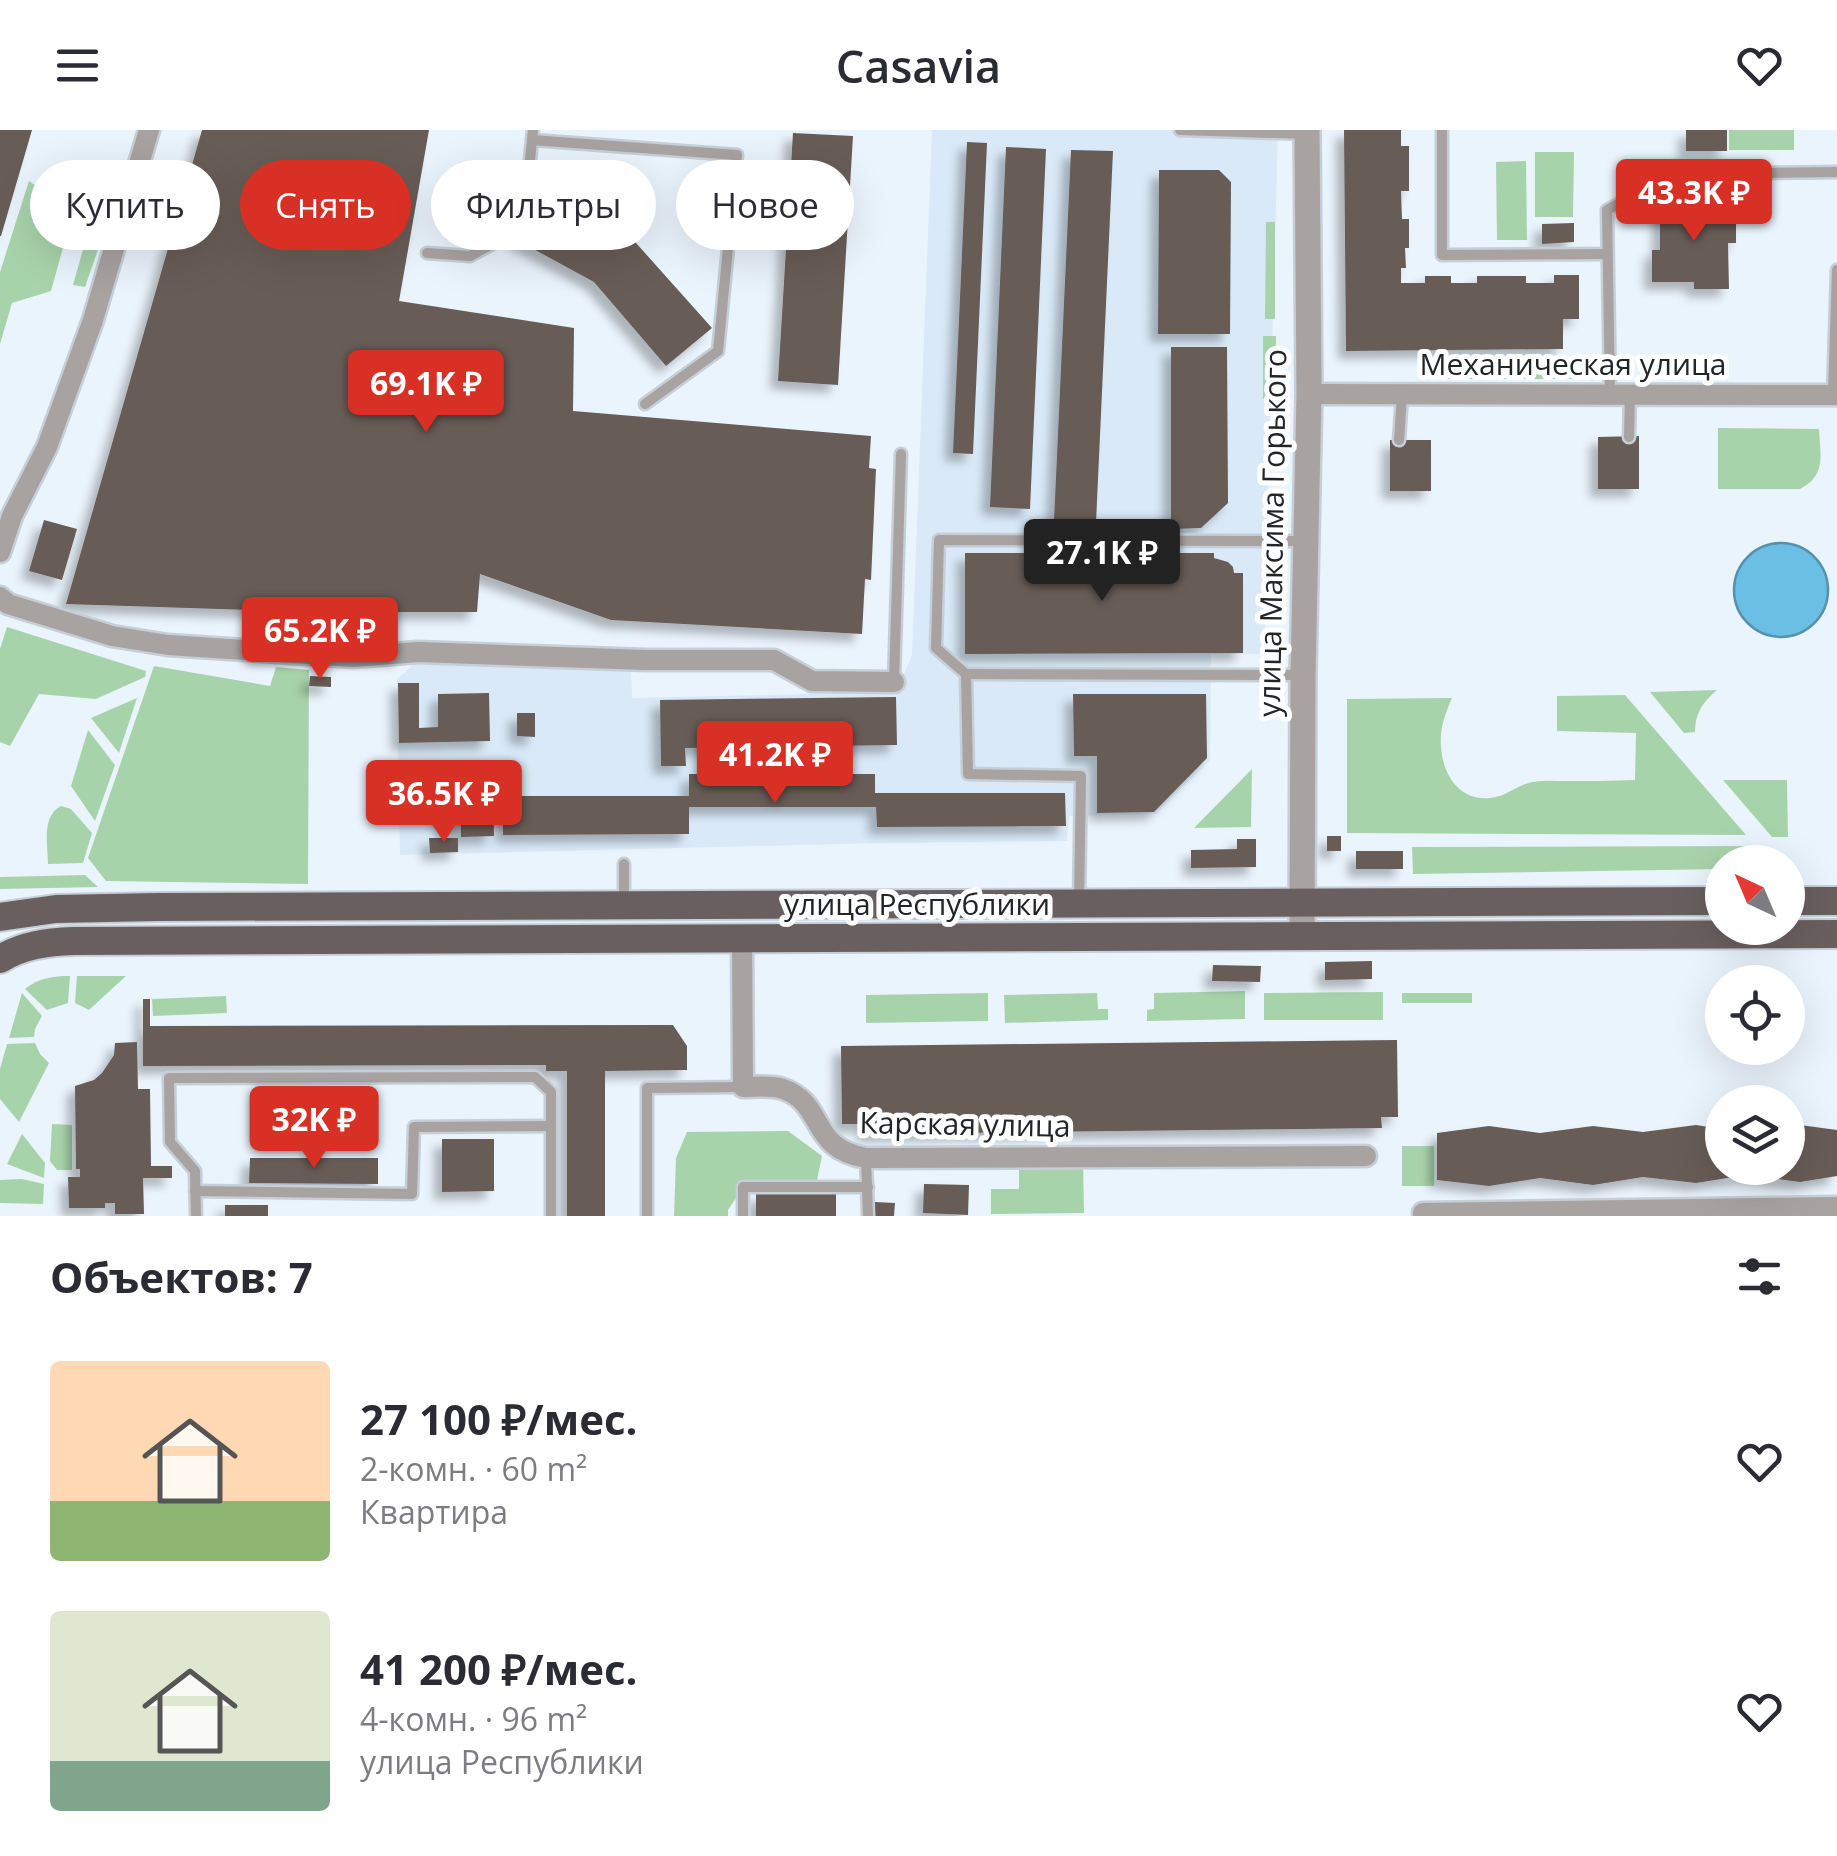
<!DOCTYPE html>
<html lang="ru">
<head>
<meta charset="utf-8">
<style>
	:root { --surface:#fff; --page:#f7f7f7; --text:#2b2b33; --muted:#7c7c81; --accent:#d93025 }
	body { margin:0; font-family:"Open Sans",sans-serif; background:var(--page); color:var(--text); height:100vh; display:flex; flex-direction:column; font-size:38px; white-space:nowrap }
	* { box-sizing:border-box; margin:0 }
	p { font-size:32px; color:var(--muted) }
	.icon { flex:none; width:55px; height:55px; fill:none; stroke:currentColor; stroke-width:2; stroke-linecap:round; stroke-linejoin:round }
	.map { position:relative; height:1086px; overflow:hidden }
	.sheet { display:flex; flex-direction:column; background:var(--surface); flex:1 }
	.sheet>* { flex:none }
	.banner { position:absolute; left:30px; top:30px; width:1000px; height:90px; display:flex; gap:20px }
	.needle { width:65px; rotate:316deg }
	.controls { position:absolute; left:1705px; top:715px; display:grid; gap:20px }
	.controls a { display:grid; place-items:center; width:100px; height:100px; border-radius:50%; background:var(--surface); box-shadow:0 10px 40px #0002; font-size:50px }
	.price { position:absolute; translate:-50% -85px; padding:0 22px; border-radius:10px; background:var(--accent); color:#fff; font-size:32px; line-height:65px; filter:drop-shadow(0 2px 5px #0008) }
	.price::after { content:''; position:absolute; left:50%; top:60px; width:30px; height:22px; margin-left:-15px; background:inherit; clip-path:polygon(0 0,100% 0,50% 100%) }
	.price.active { background:#222; color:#fff }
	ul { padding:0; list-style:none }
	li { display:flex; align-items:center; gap:30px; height:250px; padding:0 50px }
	li span { display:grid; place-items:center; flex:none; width:280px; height:200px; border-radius:10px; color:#555 }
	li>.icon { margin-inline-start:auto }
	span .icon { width:120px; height:120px; fill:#fffc; stroke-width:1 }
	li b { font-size:42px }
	h2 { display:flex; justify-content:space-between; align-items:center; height:120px; padding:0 50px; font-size:42px }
	.tag { padding:0 35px; border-radius:45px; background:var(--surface); box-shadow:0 10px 40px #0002; font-size:35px; line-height:90px }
	.tag.active { background:var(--accent); color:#fff }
	header { display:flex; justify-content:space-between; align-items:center; height:130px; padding:0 50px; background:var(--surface); font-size:45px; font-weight:600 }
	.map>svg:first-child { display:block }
</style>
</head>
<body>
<header><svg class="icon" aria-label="menu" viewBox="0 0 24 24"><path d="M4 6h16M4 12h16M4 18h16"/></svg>Casavia<svg class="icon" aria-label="heart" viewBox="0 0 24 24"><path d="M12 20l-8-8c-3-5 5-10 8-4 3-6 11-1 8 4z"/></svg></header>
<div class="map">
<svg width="1837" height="1086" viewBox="0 0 1837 1086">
	<defs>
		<filter id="shadow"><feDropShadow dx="-8" dy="8" stdDeviation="5" flood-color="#0004"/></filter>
	</defs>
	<rect width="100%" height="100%" fill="#eaf4fd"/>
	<polygon fill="#d9e9f7" points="932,0 1278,0 1264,524 1211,524 1210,630 1156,684 1069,686 1067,711 878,713 400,725 397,549 418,531 631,538 632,568 896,562 912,525"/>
	<g fill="#a7d3aa">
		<rect x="1729" y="0" width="65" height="20"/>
		<polygon points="1535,22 1574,22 1573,87 1535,87"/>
		<polygon points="1526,31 1527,110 1497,110 1496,32"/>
		<polygon points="29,51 73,82 51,161 12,173 0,214 0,142"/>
		<polygon points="97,70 104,74 108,91 85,157 73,155"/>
		<polygon points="1266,92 1275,92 1275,189 1265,189"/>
		<polygon points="1263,206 1276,206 1275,269 1263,269"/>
		<rect x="1448" y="238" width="142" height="11"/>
		<path d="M 1718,298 L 1819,299 C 1820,325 1827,345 1800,359 L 1718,359 Z"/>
		<polygon points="7,497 146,541 145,547 96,569 39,564 10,616 0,612 0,519"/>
		<polygon points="154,536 270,556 276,537 309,540 308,754 106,751 88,728"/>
		<path d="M 1717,560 C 1703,572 1695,583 1695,602 L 1684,603 L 1650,562 Z"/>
		<path d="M 1625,565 L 1746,705 L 1347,703 L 1347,569 L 1452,568 C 1448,577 1444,587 1442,597 C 1436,629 1451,672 1490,668 C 1506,667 1519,654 1533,652 C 1543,650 1555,651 1565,651 C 1588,651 1612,651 1635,650 L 1636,603 L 1557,601 L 1557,566 Z"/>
		<polygon points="137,568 119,623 91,588"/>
		<polygon points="88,600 115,635 95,691 71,656"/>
		<polygon points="1252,639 1251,697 1194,698"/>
		<polygon points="1723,650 1787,650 1788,707 1772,707"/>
		<path d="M 61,676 L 71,679 L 92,703 L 83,733 L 48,734 C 48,713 41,687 61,676 Z"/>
		<polygon points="1751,716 1751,732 1722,732 1722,739 1413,744 1412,717"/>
		<polygon points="85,745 98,757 0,759 0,747"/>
		<path d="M 70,846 L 68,873 L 47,880 L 25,859 C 39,848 52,846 70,846 Z"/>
		<polygon points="77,846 126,846 89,880 75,873"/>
		<polygon points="1245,861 1245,889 1147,891 1147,880 1154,879 1154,863"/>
		<polygon points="1383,862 1383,890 1264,890 1264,863"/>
		<polygon points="22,863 42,886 35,899 34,907 9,908"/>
		<polygon points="988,863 988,891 866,893 866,865"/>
		<polygon points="1097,863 1098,879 1108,879 1108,890 1005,893 1004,865"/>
		<rect x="1402" y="863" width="70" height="10"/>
		<polygon points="226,866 227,883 153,886 152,869"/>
		<polygon points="35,913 40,924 49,933 19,992 0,969 0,939 7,914"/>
		<polygon points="52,994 72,995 72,1040 57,1040 50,1031"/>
		<polygon points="788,1001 822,1026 817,1050 748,1050 728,1080 728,1086 674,1086 676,1028 687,1002"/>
		<polygon points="22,1004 45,1033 44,1048 7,1034"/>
		<rect x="1402" y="1016" width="32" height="40"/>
		<polygon points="1019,1031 1083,1031 1084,1083 991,1084 991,1059 1019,1059"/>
		<polygon points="22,1049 44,1054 43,1074 0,1073 0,1050"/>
	</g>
	<circle fill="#6bbfe4" stroke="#5591ac" stroke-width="2.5" cx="1781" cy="460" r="47"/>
	<g fill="#675c57" filter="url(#shadow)">
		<polygon points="0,0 32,0 1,106 0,106"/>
		<polygon points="202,0 429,0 399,171 574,198 573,281 871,306 869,338 876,339 871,450 865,449 862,504 611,490 480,444 477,482 311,482 66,474"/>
		<polygon points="1344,0 1401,0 1401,16 1409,16 1409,61 1401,61 1402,89 1409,89 1409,118 1405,118 1406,138 1401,138 1401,153 1425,153 1425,146 1451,146 1451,153 1477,153 1477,146 1526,146 1526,153 1554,153 1554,145 1579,145 1579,189 1563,189 1563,219 1346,221"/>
		<rect x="1686" y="0" width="41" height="21"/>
		<polygon points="793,3 853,6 838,255 778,251"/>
		<polygon points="967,12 987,13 973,324 953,323"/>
		<polygon points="1006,17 1046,19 1030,379 990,377"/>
		<polygon points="1071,20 1113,21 1096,393 1054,391"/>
		<polygon points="1159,40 1219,40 1231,52 1230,204 1158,204"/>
		<polygon points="1688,54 1702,54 1701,81 1736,81 1736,113 1728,113 1729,159 1694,159 1694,152 1652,152 1652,120 1660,120 1660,75 1688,75"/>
		<polygon points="546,57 628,104 712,198 666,236 594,152 515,109"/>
		<polygon points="1574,93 1574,112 1542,114 1542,94"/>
		<polygon points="1171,217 1227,217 1228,373 1201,398 1171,399"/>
		<polygon points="1639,306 1639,359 1598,359 1598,307"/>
		<rect x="1390" y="310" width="41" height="51"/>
		<polygon points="44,390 77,399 62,450 29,441"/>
		<polygon points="965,423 1214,423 1214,428 1228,432 1233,437 1234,443 1243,443 1243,523 965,524"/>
		<polygon points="310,546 331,547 331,557 309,556"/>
		<polygon points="398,553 419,553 419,598 438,597 438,564 489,563 490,611 399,613"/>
		<polygon points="1073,564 1206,564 1207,628 1154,682 1097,683 1097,626 1074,626"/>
		<polygon points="896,567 897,615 685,618 686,636 661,636 660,570"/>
		<polygon points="517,583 535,583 535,607 517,606"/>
		<polygon points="493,643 494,706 461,707 460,644"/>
		<polygon points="689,644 875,644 875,663 1065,663 1066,696 877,697 876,677 689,677 689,704 503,705 503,666 689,666"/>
		<rect x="1327" y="706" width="14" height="15"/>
		<polygon points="429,708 458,708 458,722 430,723"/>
		<polygon points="1237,709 1256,709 1256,737 1191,738 1191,720 1237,719"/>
		<rect x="1356" y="721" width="47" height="18"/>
		<polygon points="1372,831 1372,849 1325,850 1325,832"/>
		<polygon points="1213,835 1261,836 1260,852 1212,851"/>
		<polygon points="143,869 150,869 150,896 673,895 687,916 687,940 605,941 605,1086 567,1086 567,941 546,941 546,935 143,936"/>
		<polygon points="1397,910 1398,987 1381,987 1382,998 865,1004 865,994 842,994 841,916"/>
		<polygon points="137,912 138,959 150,959 151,1036 172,1036 172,1048 143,1048 144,1084 115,1084 115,1073 105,1073 105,1078 69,1078 68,1047 80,1047 80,1039 76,1039 75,956 94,950 102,943 114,925 115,913"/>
		<polygon points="1696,995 1722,999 1722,1038 1788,1038 1788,996 1800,995 1837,1000 1837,1046 1800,1052 1746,1045 1696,1053 1643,1047 1593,1055 1540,1048 1489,1056 1437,1050 1437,1003 1489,996 1540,1003 1593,996 1643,1002"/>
		<polygon points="442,1009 494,1009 494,1061 442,1062"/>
		<polygon points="250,1028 378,1028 378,1054 249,1053"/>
		<polygon points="924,1054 969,1055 968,1085 923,1083"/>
		<rect x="756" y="1064" width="80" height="22"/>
		<polygon points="875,1072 895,1073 894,1086 875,1086"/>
		<rect x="225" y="1075" width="43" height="11"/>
	</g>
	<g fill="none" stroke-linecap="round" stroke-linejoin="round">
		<defs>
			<g id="service">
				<polyline points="1180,0 1306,4"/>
				<polyline points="1442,0 1442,125 1607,124"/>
				<polyline points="532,10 737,25 718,221 645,274"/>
				<polyline points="427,123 470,126 507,106 525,81 533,0"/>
				<polyline points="1610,264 1607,80 1674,44 1837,42"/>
				<polyline points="1833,264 1837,140"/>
				<polyline points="1629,307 1630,264"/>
				<polyline points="1399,310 1402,265"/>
				<polyline points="966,544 1302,545"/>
				<polyline points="894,551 901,324"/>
				<polyline points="624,734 624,773"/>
				<polyline points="1079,772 1081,646 968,644 966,544 936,518 939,410 1306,411"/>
				<polyline points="866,1028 868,1086"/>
				<polyline points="195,1061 412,1064 414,997 551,996"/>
				<polyline points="196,1086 195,1041 170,1012 169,948 535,947 551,962 551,1086"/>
				<polyline points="647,1086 647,958 743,957"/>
				<polyline points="743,1086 743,1057 868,1057"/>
			</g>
			<g id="minor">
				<polyline points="1309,264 1837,265"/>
				<polyline points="0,422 12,386 47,317 93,190 149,0"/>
				<polyline points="0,467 8,474 112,506 168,515 353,527 418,522 646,530 774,530 812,551 894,552"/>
				<path d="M 742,808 L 743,957 C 756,957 771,955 783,959 C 826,974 808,1018 866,1028 L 1366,1026"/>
				<polyline points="1423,1083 1837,1077"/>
			</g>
			<polyline id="tertiary" points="1302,806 1303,545 1309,264 1307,0"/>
			<g id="primary">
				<polyline points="1788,771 1837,771"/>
				<polyline points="0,787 56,779 158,777 1722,771"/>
				<path d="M 0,829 C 23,815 47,812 74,811 L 1837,804"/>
			</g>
		</defs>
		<use href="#service" stroke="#c6cfd7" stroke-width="15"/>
		<use href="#minor" stroke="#c6cfd7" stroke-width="25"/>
		<use href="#tertiary" stroke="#c6cfd7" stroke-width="30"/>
		<use href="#primary" stroke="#c6cfd7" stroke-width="32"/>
		<use href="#service" stroke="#a8a2a1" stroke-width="10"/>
		<use href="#minor" stroke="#a8a2a1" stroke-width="20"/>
		<use href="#tertiary" stroke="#a8a2a1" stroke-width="25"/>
		<use href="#primary" stroke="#6a5f5f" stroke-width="28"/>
	</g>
	<g text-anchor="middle" stroke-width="10" stroke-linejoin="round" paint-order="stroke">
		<g font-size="30" fill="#222528" stroke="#fff">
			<text x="1573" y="245">Механическая улица</text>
			<text transform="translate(1273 403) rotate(-89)" y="10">улица Максима Горького</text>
			<text x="917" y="785">улица Республики</text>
			<text transform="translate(965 995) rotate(1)" y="10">Карская улица</text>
		</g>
	</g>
</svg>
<div class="controls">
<a><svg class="needle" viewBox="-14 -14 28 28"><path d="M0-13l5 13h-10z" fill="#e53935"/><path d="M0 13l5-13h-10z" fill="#7c7c81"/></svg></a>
<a><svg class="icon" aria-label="locate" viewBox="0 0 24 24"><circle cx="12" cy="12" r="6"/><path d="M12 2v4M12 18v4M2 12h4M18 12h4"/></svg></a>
<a><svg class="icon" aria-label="layers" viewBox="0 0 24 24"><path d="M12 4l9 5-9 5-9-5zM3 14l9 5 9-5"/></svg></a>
</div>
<b class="price" style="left:1694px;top:114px">43.3K ₽</b>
<b class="price" style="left:426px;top:305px">69.1K ₽</b>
<b class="price active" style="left:1102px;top:474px">27.1K ₽</b>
<b class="price" style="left:320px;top:552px">65.2K ₽</b>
<b class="price" style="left:775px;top:676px">41.2K ₽</b>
<b class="price" style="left:444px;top:715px">36.5K ₽</b>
<b class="price" style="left:314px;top:1041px">32K ₽</b>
<div class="banner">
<a class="tag">Купить</a>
<a class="tag active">Снять</a>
<a class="tag">Фильтры</a>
<a class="tag">Новое</a>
</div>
</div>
<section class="sheet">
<h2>Объектов: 7<svg class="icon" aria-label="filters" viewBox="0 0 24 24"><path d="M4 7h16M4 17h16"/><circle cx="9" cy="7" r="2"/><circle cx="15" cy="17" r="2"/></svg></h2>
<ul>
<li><span style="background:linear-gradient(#ffd9b3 70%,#8fb573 0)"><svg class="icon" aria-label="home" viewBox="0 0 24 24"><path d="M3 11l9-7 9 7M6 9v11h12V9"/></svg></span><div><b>27 100 ₽/мес.</b><p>2-комн. · 60 m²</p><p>Квартира</p></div><svg class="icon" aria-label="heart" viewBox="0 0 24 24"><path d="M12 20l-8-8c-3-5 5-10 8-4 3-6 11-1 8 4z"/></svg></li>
<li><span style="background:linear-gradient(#dfe7d0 75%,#7fa58c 0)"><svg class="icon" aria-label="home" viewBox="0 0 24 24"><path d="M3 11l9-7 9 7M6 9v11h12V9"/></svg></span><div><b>41 200 ₽/мес.</b><p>4-комн. · 96 m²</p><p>улица Республики</p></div><svg class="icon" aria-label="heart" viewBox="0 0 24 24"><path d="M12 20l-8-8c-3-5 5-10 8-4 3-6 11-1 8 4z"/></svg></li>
</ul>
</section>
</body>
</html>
